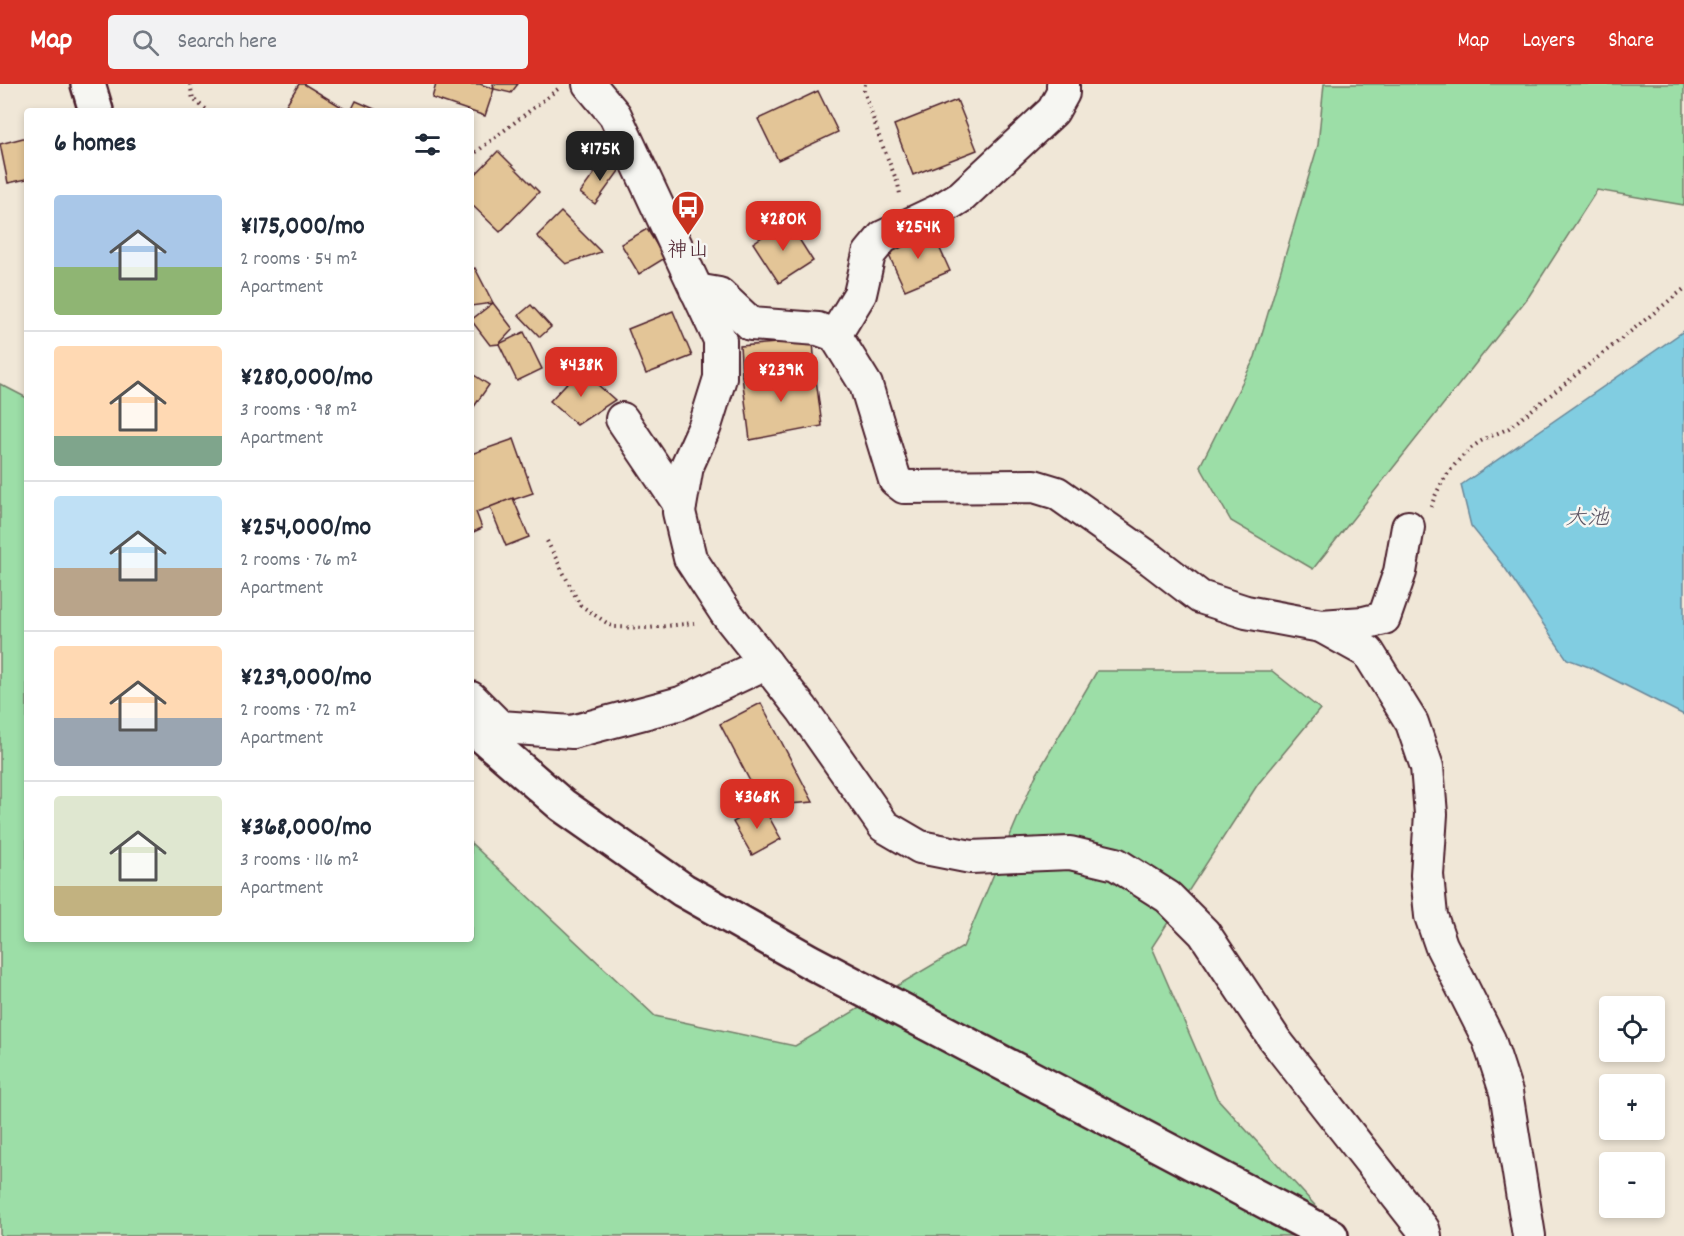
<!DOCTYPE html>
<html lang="en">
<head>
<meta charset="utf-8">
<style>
	:root { --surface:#fff; --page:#f2f2f3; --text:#1f2937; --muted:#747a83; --line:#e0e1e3; --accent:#d93025 }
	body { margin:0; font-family:Dekko,"Klee One",sans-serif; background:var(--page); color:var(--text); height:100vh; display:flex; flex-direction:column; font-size:22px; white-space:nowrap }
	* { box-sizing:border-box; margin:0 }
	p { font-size:20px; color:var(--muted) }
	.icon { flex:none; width:33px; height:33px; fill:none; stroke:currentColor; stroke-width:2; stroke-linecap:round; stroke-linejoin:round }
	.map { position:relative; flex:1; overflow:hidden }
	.side { position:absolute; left:24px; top:24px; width:450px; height:834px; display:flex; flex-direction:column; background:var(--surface); border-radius:6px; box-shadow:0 3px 9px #0003 }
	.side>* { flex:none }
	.fabs { position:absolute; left:1599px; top:912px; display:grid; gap:12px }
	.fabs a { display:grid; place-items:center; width:66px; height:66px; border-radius:6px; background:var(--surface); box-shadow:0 3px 9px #0003; font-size:30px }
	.price { position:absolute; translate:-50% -51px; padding:0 14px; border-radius:12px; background:var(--accent); color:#fff; font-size:20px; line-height:39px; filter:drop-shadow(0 2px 3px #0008) }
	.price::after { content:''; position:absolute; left:50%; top:36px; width:18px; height:14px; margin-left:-9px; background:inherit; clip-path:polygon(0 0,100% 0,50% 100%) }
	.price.active { background:#222; color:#fff }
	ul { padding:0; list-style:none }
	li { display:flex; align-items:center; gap:18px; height:150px; padding:0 30px }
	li+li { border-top:2px solid var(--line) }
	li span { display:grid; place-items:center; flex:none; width:168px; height:120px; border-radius:6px; color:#555 }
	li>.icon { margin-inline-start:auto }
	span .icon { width:72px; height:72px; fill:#fffc; stroke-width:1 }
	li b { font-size:26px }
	h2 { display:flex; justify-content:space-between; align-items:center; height:72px; padding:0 30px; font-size:26px }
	header { display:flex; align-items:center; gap:36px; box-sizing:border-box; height:84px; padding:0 30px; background:var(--accent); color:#fff }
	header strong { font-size:28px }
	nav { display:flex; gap:33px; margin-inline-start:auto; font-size:21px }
	.search { width:420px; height:54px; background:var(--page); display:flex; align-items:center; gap:15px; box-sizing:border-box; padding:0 21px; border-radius:6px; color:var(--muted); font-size:22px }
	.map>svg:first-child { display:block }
</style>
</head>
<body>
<header>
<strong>Map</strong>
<div class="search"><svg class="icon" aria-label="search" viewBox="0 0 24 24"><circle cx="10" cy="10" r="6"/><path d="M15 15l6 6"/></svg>Search here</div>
<nav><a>Map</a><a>Layers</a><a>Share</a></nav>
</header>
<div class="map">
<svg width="1684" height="1152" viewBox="0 0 1684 1152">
	<rect width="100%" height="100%" fill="#f0e7d7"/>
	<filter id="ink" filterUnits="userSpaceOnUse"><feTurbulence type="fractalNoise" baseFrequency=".0167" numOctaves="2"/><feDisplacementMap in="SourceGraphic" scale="12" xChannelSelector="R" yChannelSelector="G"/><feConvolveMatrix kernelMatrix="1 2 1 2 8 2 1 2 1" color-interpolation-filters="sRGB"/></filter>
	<g filter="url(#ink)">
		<g fill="#9cdea7" stroke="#737e69" stroke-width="1.5">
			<polygon points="1324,0 1684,0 1684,121 1597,106 1529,212 1313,485 1231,437 1200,382 1255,273 1318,61"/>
			<polygon points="0,300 27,314 27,855 471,855 471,759 655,932 795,962 963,863 1035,693 1097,587 1272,587 1320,625 1258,700 1152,863 1217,1014 1343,1152 0,1152"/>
		</g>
		<polygon fill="#81cde1" stroke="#6b8798" stroke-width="1.5" points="1684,247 1684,631 1589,583 1567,575 1505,484 1471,442 1461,401"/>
		<g fill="#e3c597" stroke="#4a1f2b" stroke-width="1.5">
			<polygon points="299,0 304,0 345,25 343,27 282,27"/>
			<polygon points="436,0 480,0 494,5 485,32 432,14"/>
			<polygon points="493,0 518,0 511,9 494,5"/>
			<polygon points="818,7 838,48 778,76 758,35"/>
			<polygon points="957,16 977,66 913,91 894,41"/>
			<polygon points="356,17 379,27 351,27"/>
			<polygon points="27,53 27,95 8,99 0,60"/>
			<polygon points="498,67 539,108 500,148 471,120 471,95"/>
			<polygon points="604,76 619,87 595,120 580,109"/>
			<polygon points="561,128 601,168 566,180 537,152"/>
			<polygon points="787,136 813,177 779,199 753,159"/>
			<polygon points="647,145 665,174 639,190 621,160"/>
			<polygon points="931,145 950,187 905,206 886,165"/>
			<polygon points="475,184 493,219 471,222 471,186"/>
			<polygon points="493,219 513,245 499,260 490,261 471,236"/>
			<polygon points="531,221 551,243 540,253 519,231"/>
			<polygon points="673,227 692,272 646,290 628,245"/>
			<polygon points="524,248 542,285 517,297 499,260"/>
			<polygon points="813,256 815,287 742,292 740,262"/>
			<polygon points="580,285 615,316 577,341 550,317"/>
			<polygon points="815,287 822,342 750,356 742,292"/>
			<polygon points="471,289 489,301 471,327"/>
			<polygon points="514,355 533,409 476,428 482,444 471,449 471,370"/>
			<polygon points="513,414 529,453 506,462 490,423"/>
			<polygon points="761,619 813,718 763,722 720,640"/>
			<polygon points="763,722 781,755 752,771 733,738"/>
		</g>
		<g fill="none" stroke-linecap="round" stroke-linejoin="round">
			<defs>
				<g id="street">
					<polyline points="589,0 615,31 720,256 720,294 705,342 687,382 679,428 690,474 726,529 802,625 884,742 920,763 971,773 1070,769 1116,780 1168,813 1204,849 1275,956 1423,1145 1425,1152"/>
					<polyline points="696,206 719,210 751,240 818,245 835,251 866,301 895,396 904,403 1034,402 1057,409 1152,476 1200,513 1246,528 1321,542 1368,568 1412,639 1427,683 1431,730 1427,791 1431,832 1441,861 1489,956 1506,1008 1529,1152"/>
					<polyline points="835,251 860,210 869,170 883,153 938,127 962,112 1053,27 1063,9 1063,0"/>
					<polyline points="622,335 680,421"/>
					<polyline points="1321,542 1364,539 1384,534 1400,488 1408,443"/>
					<polyline points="471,614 500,643 572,648 681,619 766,579"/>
				</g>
				<g id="secondary">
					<polyline points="88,0 96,27"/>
					<polyline points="471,642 562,721 683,806 809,877 1331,1152"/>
				</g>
			</defs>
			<use href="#street" stroke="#4a1f2b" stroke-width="36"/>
			<use href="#secondary" stroke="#4a1f2b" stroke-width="38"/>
			<g stroke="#4a1f2b" stroke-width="4" stroke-dasharray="1.5 4.5" stroke-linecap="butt">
				<polyline points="190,0 193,15 208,27"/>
				<polyline points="865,0 864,7 881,58 898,100 900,110"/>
				<polyline points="471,72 558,5"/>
				<path d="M 1431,423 C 1439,398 1457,374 1478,359 C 1487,353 1499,349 1509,344 L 1684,205"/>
				<polyline points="547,457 580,521 613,543 649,544 694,539"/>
			</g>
			<use href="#street" stroke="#f6f6f2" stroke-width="32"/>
			<use href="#secondary" stroke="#f6f6f2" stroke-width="33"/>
		</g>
	</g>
	<defs>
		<symbol id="bus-pin" viewBox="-11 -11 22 30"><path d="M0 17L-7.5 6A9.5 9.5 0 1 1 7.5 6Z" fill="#c8321e" stroke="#f6f6f2"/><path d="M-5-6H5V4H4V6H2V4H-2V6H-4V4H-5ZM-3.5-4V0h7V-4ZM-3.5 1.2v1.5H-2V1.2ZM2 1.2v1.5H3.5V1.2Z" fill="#fff"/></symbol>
	</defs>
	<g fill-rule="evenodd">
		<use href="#bus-pin" x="669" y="104" width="38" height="52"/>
	</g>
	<g text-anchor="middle" stroke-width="5" stroke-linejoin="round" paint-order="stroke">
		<g font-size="21" fill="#4a1f2b" stroke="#f6f6f2">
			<text x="688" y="172">神山</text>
		</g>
		<g font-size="22" font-style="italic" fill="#5a5362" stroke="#f6f6f2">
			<text x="1587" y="440">大池</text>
		</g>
	</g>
</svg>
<div class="fabs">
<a><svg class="icon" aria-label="locate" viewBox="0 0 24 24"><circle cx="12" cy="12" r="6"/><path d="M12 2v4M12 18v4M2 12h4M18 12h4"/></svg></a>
<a>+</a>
<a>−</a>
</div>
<b class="price active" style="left:600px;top:98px">¥175K</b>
<b class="price" style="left:783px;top:168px">¥280K</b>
<b class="price" style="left:918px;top:176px">¥254K</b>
<b class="price" style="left:581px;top:314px">¥438K</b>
<b class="price" style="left:781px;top:319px">¥239K</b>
<b class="price" style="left:757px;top:746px">¥368K</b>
<section class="side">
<h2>6 homes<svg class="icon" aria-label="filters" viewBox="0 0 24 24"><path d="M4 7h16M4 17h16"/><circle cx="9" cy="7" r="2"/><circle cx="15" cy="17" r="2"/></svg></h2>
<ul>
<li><span style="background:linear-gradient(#a9c7e8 60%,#8fb573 0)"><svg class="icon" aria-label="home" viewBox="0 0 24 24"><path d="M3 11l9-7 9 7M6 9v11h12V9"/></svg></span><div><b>¥175,000/mo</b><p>2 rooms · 54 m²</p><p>Apartment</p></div></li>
<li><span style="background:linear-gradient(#ffd9b3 75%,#7fa58c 0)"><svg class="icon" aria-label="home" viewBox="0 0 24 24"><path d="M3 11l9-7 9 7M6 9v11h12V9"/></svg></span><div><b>¥280,000/mo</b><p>3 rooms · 98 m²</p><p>Apartment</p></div></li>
<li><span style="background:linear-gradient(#bfe0f5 60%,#b9a48a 0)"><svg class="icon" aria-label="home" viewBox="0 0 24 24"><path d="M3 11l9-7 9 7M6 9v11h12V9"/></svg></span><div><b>¥254,000/mo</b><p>2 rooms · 76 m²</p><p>Apartment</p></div></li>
<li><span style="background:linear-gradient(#ffd9b3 60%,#9aa5b1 0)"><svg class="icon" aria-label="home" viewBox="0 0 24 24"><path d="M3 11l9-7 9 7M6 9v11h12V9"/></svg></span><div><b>¥239,000/mo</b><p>2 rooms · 72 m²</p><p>Apartment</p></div></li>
<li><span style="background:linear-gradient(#dfe7d0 75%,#c2b280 0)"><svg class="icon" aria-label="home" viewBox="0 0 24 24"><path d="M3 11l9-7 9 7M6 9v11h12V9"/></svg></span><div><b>¥368,000/mo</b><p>3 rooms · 116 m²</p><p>Apartment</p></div></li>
</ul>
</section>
</div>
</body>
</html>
